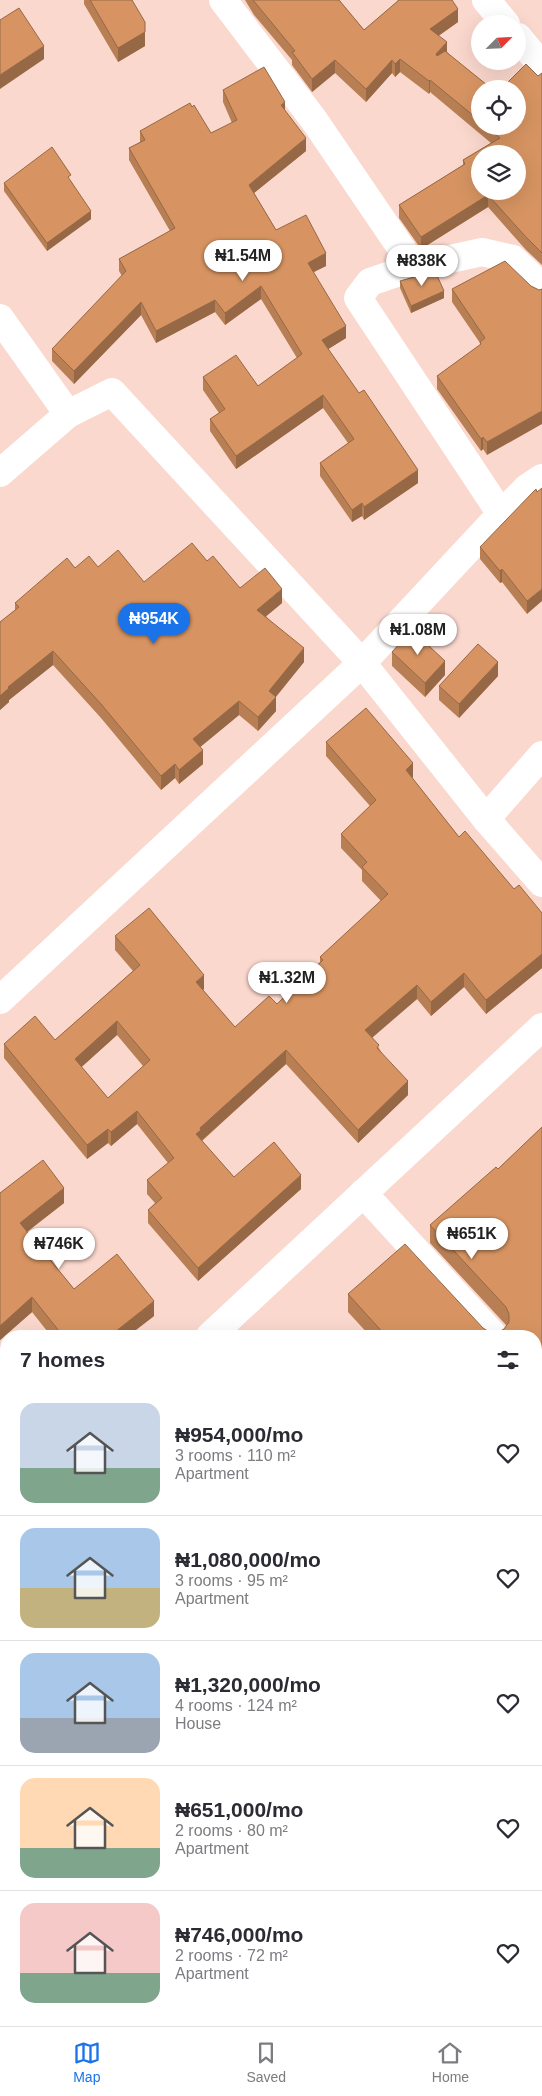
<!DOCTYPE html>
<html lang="en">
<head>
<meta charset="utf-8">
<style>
	:root { --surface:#fff; --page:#f7f7f7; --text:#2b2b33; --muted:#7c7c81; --line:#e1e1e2; --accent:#1a73e8 }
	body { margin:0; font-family:Helvetica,sans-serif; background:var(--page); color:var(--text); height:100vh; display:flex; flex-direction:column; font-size:19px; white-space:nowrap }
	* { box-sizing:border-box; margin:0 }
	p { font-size:16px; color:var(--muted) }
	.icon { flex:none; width:28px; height:28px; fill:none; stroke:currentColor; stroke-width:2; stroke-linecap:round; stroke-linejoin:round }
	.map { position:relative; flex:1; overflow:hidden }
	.side { position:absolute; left:0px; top:1330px; width:542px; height:696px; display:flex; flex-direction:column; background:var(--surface); border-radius:20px 20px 0 0; box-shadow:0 5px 20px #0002 }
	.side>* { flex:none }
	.needle { width:32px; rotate:66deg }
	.buttons { position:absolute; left:471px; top:15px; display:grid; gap:10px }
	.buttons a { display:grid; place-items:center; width:55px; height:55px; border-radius:50%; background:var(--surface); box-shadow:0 5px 20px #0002; font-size:25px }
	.price { position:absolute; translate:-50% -42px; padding:0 11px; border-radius:18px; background:#fff; color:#222; font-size:16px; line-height:32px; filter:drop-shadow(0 1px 2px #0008) }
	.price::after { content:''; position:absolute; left:50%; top:30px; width:15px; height:11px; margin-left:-8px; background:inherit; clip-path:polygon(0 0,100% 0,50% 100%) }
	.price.on { background:var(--accent); color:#fff }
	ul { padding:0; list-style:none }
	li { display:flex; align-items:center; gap:15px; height:125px; padding:0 20px }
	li+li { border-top:1px solid var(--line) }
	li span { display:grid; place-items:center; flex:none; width:140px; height:100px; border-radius:15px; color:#555 }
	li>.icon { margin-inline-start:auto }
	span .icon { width:60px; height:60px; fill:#fffc; stroke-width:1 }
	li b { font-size:21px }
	h2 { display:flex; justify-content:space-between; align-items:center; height:60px; padding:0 20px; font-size:21px }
	.menu { display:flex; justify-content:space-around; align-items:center; height:70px; border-top:1px solid var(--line); background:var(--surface); font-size:14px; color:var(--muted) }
	.menu a { display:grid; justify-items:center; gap:2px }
	.menu .on { color:var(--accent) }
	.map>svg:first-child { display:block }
</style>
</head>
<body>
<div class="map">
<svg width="542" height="2026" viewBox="0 0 542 2026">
	<rect width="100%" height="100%" fill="#fbd8ce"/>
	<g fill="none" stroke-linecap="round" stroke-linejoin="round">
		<g stroke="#fff" stroke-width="28">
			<polyline points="223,0 314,120 414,267 482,252 513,259 542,287"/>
			<polyline points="486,0 506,24"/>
			<polyline points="518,37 542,66"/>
			<polyline points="414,267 370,282 358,298 501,514"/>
			<polyline points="0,318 68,414 112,392 362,663 486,819 542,883"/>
			<polyline points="0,473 68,414"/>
			<polyline points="486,819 542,755"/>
			<polyline points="0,1000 362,663 501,514 527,488 542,478"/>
			<polyline points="363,1193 494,1336"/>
			<polyline points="210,1336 542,1027"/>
			<polyline points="536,1383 542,1389"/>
			<polyline points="0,1471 6,1478"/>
			<polyline points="0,1532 6,1527"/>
			<polyline points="536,1618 542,1613"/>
			<polyline points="86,2026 92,2020"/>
		</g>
	</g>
	<g fill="#b97f54" fill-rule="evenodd">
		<polygon points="84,0 132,0 145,32 145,46 118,62 84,4"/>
		<polygon points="245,0 339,0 364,30 398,1 397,0 452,0 458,22 438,36 447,52 480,89 480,126 518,126 538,76 542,73 542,265 526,250 488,207 421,249 399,218 399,205 463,165 463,160 491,143 430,92 429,94 400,72 395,77 392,73 366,102 335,73 312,92 292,65 292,60 254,15"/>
		<polygon points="223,90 285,110 306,151 254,193 276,230 326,266 313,272 346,338 328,349 418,483 364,520 362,516 352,522 320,476 320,463 348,443 323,408 236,469 210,431 210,419 219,413 203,390 203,377 258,386 297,358 261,299 225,325 215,312 156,343 141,315 74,384 52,361 52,349 122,276 119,271 119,259 170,231 129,160 129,148 140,142 140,131 211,133 232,123 223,102"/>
		<polygon points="71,181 91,219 47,251 4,191 4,183"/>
		<polygon points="400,281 444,298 411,313 400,288"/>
		<polygon points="531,286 539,290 487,455 483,449 481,451 437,389 437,376 480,345 480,343 452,302 452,289"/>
		<polygon points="537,492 527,614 502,582 500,583 480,559 480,547"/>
		<polygon points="207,561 240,588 282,603 266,616 304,662 276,697 276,711 258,731 239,715 200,747 203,764 179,784 175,778 161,790 101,718 53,665 9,700 9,702 0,710 0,622 15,610 15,603 75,568 98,567 144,582"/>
		<polygon points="392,652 445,675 425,697 392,666"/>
		<polygon points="498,676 459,718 439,700 439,686"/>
		<path d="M 326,742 L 413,777 L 412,778 L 459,837 L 514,889 L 542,913 L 542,968 L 486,1014 L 464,987 L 431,1016 L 417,999 L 372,1037 L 408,1095 L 358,1143 L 286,1064 L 202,1141 L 234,1177 L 301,1189 L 198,1281 L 148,1223 L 148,1210 L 155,1203 L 147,1194 L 147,1180 L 168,1163 L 137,1124 L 111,1146 L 108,1143 L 87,1159 L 4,1058 L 4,1044 L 55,1040 L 133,971 L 115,950 L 115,936 L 204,989 L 203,990 L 235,1027 L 277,1004 L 320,962 L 320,957 L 381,901 L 362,881 L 362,870 L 341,848 L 341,834 L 370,806 L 326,756 ZM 117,1035 L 143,1066 L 108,1098 L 81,1067 Z"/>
		<polygon points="542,1127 542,1369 540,1368 536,1368 536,1336 370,1336 348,1312 348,1294 483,1328 489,1332 497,1333 504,1329 506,1326 506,1325 430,1243 430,1225 498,1169"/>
		<polygon points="0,1193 64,1203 27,1232 74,1289 154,1316 128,1336 51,1336 32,1312 0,1340"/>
		<polygon points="542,1678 542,1754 536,1747 536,1682"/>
		<polygon points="536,1809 542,1819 542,1931 536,1921"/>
		<polygon points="236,2020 312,2020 306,2026 242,2026"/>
	</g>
	<g fill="#966845">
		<polygon points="458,9 458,22 430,42 430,29"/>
		<polygon points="145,32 145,46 118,62 118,48"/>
		<polygon points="447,42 447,55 436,67 436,54"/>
		<polygon points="44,46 44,59 0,89 0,75"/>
		<polygon points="400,59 400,72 395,77 395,64"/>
		<polygon points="335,60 335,73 312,92 312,79"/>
		<polygon points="392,60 392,73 366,102 366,89"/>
		<polygon points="430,80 430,92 429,94 429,81"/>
		<polygon points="285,102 285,114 281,105"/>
		<polygon points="306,138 306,151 249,197 249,185"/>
		<polygon points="488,195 488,207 421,249 421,237"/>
		<polygon points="91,211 91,219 47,251 47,243"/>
		<polygon points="326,253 326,266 308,275 308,263"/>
		<polygon points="261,286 261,299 225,325 225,313"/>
		<polygon points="444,291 444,298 411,313 411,306"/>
		<polygon points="215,300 215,312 156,343 156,331"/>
		<polygon points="141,302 141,315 74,384 74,371"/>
		<polygon points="346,326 346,338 322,353 322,340"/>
		<polygon points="323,395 323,408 236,469 236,456"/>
		<polygon points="542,411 542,424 487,455 487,442"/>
		<polygon points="483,437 483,449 481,451 481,439"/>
		<polygon points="418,470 418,483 364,520 364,507"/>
		<polygon points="362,503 362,516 352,522 352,510"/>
		<polygon points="502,569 502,582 500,583 500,571"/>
		<polygon points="282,589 282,603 257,624 257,610"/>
		<polygon points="542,589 542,601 527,614 527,601"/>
		<polygon points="304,648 304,662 273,700 276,697 276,711 258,731 258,717 269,691"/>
		<polygon points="53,651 53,665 9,700 9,702 0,710 0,696 8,687"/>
		<polygon points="445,661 445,675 425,697 425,683"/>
		<polygon points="498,662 498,676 459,718 459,704"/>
		<polygon points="239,701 239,715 193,753 193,739"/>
		<polygon points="203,750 203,764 179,784 179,770"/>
		<polygon points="413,763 413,777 406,783 406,770"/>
		<polygon points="175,764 175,778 161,790 161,776"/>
		<polygon points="542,954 542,968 486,1014 486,1000"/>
		<polygon points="464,973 464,987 431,1016 431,1002"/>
		<polygon points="204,975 204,989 196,995 196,982"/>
		<polygon points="417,985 417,999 365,1044 365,1030"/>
		<polygon points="117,1021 117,1035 75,1073 75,1059"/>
		<polygon points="286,1050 286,1064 201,1141 196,1134 200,1128"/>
		<polygon points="408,1081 408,1095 358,1143 358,1130"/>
		<polygon points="137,1111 137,1124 111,1146 111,1132"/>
		<polygon points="108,1129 108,1143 87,1159 87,1145"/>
		<polygon points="301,1175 301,1189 198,1281 198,1268"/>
		<polygon points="64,1188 64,1203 20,1237 20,1223"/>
		<polygon points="32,1297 32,1312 0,1340 0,1326"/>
		<polygon points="154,1301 154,1316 128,1336 110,1336"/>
		<polygon points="6,1787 6,1804 0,1810 0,1793"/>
		<polygon points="256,2020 264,2020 264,2026 255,2026 255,2021"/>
		<polygon points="294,2020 312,2020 306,2026 287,2026"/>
	</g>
	<g fill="#d79462" stroke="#966845" fill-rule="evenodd">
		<polygon points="90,0 132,0 145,22 145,32 118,48"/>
		<polygon points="253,0 339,0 364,30 399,0 452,0 458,9 430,29 447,42 436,54 437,56 445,51 492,89 480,89 480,121 430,80 429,81 400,59 395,64 392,60 366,89 335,60 312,79 292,52 295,51"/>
		<polygon points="19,8 44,46 0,75 0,20"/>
		<path d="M 526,64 L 538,76 L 542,73 L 542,253 L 526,237 L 488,195 L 421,237 L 399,205 L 465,164 L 463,160 L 500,138 L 486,126 L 518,126 L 518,89 L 501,89 ZM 480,154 L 518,154 L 518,191 L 480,191 Z"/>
		<polygon points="264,67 285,102 281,105 306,138 249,185 276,230 306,215 326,253 308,263 346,326 322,340 359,393 364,390 418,470 364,507 362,503 352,510 320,463 354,439 323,395 236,456 210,419 225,409 203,377 236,355 258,386 302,354 261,286 225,313 215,300 156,331 141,302 74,371 52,349 126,271 119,259 175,228 129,148 145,140 140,131 190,103 192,107 194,105 211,133 237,120 223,90"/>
		<polygon points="52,147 71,175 68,177 91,211 47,243 4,183"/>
		<polygon points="505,261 531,286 539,290 542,289 542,411 487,442 483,437 481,439 437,376 481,344 480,342 485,338 452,289"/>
		<polygon points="435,271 444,291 411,306 400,281"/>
		<polygon points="542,488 542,589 527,601 502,569 500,571 480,547 533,492 536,489 537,492"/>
		<polygon points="192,543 207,561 213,556 240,588 265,568 282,589 257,610 304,648 269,691 276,697 258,717 239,701 193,739 203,750 179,770 175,764 161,776 101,704 53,651 8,687 9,688 0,696 0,622 19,607 15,603 67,558 75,568 89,556 98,567 118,550 144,582"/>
		<polygon points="412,630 445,661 425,683 392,652"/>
		<polygon points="478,644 498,662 459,704 439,686"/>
		<path d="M 366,708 L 413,763 L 406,770 L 459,837 L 465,831 L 514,889 L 519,885 L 542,913 L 542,954 L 486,1000 L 464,973 L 431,1002 L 417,985 L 365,1030 L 379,1045 L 377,1048 L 408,1081 L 358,1130 L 286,1050 L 200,1128 L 201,1130 L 196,1134 L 234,1177 L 274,1142 L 301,1175 L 198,1268 L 148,1210 L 162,1198 L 147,1180 L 174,1158 L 137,1111 L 111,1132 L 108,1129 L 87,1145 L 4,1044 L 35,1016 L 55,1040 L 140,965 L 115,936 L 149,908 L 204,975 L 196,982 L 235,1027 L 269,996 L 277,1004 L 323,960 L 320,957 L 388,894 L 362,867 L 367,862 L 341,834 L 376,800 L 326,742 ZM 117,1021 L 150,1060 L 108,1098 L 75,1059 Z"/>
		<polygon points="542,1127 542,1351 540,1350 536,1350 536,1336 386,1336 348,1294 405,1244 483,1328 489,1332 497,1333 504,1329 509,1322 509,1314 506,1307 430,1225 496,1167 498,1169"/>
		<polygon points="43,1160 64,1188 20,1223 74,1289 117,1254 154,1301 110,1336 63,1336 32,1297 0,1326 0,1193"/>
		<polygon points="0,1661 4,1665 6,1663 6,1787 0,1793"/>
		<polygon points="542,1678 542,1738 536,1730 536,1682"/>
		<polygon points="536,1809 542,1819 542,1915 536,1905"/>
		<polygon points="138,2020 172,2020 178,2026 132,2026"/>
		<polygon points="276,2020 294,2020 287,2026 283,2026"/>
	</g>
</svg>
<div class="buttons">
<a><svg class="needle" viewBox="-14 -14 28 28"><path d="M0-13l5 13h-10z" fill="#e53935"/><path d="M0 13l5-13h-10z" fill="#7c7c81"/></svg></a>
<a><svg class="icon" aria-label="locate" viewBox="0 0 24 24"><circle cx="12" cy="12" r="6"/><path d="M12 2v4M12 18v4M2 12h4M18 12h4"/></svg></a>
<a><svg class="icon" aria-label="layers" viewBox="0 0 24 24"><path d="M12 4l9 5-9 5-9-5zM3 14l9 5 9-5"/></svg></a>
</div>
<b class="price" style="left:243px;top:282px">₦1.54M</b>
<b class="price" style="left:422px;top:287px">₦838K</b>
<b class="price on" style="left:154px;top:645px">₦954K</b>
<b class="price" style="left:418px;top:656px">₦1.08M</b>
<b class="price" style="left:287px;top:1004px">₦1.32M</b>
<b class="price" style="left:472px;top:1260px">₦651K</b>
<b class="price" style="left:59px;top:1270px">₦746K</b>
<section class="side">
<h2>7 homes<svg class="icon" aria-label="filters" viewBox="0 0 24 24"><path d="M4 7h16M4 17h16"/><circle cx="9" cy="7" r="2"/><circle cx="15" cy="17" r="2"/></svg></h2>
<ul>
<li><span style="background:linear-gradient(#c9d6e8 65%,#7fa58c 0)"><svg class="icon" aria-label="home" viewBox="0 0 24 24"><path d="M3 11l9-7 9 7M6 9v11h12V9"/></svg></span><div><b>₦954,000/mo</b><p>3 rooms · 110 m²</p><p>Apartment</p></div><svg class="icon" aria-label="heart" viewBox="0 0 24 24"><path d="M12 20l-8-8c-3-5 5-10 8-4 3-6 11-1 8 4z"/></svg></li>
<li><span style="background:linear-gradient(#a9c7e8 60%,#c2b280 0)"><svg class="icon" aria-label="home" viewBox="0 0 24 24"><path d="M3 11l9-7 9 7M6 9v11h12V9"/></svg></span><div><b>₦1,080,000/mo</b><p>3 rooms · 95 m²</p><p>Apartment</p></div><svg class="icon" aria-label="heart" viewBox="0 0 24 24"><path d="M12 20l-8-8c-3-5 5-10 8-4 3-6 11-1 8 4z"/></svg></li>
<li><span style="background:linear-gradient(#a9c7e8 65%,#9aa5b1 0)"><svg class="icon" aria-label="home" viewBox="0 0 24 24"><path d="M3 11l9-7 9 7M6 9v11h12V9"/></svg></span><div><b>₦1,320,000/mo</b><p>4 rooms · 124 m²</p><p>House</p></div><svg class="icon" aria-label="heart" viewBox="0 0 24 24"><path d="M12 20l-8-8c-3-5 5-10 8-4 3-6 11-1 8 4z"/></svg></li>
<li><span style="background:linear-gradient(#ffd9b3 70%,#7fa58c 0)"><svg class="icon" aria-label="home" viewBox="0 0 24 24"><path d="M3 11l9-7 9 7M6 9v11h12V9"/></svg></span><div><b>₦651,000/mo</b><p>2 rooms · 80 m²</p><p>Apartment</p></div><svg class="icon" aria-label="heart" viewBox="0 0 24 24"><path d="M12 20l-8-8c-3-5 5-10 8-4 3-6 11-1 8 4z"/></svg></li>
<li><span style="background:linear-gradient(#f6c9c9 70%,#7fa58c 0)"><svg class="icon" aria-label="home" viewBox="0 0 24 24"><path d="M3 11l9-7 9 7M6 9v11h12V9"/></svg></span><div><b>₦746,000/mo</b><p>2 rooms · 72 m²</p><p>Apartment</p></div><svg class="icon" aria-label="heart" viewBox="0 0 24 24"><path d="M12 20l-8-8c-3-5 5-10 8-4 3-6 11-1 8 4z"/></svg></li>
</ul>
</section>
</div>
<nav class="menu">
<a class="on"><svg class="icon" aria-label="map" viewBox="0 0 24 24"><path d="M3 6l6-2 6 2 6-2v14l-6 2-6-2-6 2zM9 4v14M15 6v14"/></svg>Map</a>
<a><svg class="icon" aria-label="saved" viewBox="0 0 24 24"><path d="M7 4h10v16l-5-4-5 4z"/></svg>Saved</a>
<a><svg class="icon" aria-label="home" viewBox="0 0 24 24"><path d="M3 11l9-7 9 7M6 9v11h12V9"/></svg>Home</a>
</nav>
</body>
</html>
